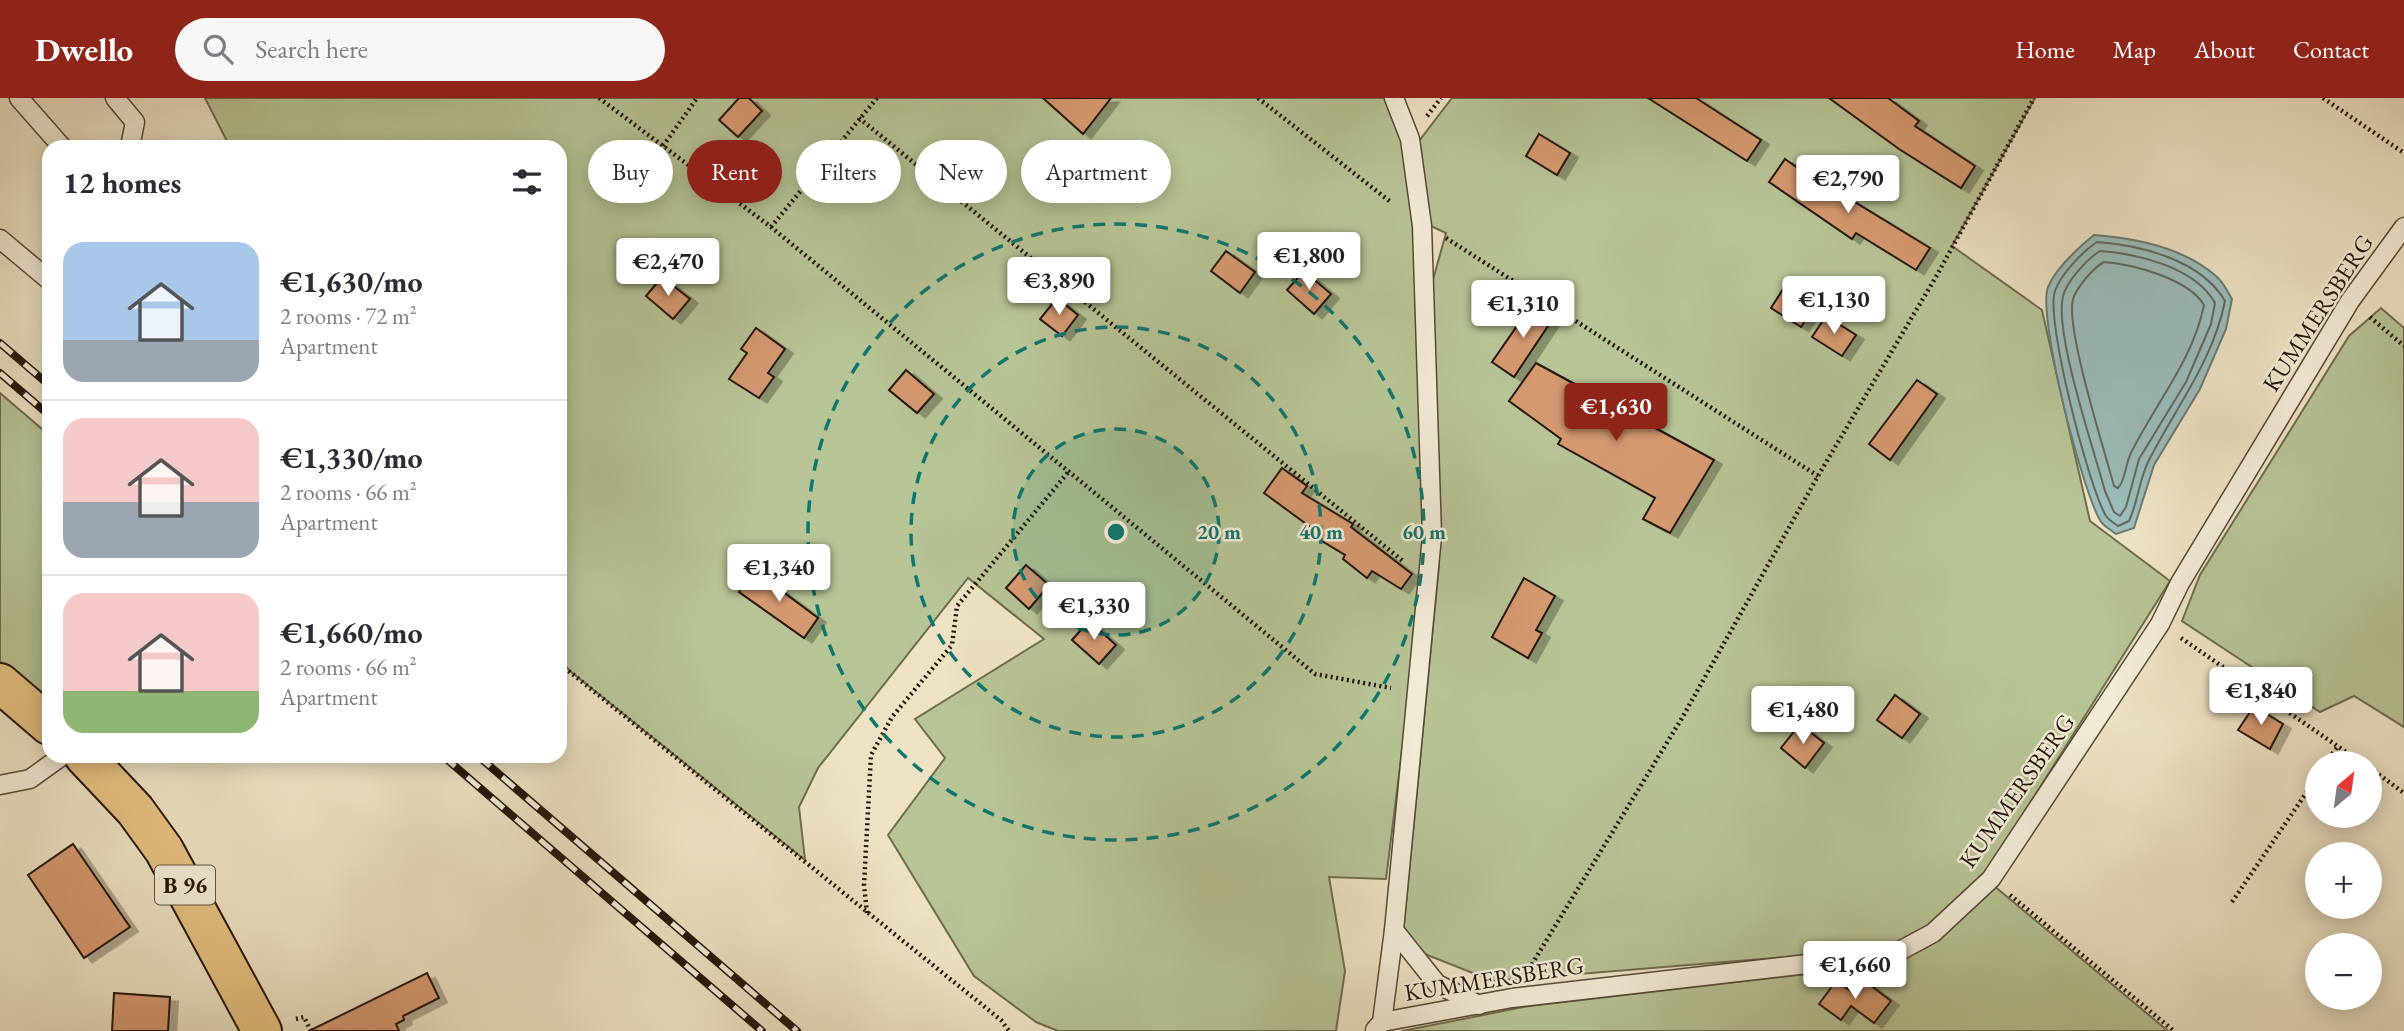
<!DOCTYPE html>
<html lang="en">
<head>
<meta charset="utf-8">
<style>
	:root { --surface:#fff; --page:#f7f7f7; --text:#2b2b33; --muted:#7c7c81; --line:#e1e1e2; --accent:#8f2418 }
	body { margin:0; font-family:"EB Garamond",serif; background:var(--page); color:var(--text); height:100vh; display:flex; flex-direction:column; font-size:26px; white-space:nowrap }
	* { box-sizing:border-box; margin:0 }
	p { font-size:23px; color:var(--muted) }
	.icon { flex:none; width:38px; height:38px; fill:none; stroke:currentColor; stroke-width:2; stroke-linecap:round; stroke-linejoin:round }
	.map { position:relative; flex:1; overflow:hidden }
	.side { position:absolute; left:42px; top:42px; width:525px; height:623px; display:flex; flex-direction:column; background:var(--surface); border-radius:21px; box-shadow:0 4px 18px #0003 }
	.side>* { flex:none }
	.guide { position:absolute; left:588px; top:42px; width:665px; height:63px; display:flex; gap:14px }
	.needle { width:46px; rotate:29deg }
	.buttons { position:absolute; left:2305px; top:653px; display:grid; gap:14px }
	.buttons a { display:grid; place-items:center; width:77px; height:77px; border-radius:50%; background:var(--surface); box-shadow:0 4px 18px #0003; font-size:35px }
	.price { position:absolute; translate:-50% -60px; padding:0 16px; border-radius:7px; background:#fff; color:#222; font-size:23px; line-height:46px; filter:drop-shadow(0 2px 4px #0008) }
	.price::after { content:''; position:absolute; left:50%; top:42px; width:21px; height:16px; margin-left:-10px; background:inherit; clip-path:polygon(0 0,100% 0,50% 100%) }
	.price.on { background:var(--accent); color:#fff }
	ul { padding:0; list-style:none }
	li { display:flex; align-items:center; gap:21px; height:175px; padding:0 21px }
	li+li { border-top:2px solid var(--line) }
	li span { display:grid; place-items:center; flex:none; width:196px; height:140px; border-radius:21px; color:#555 }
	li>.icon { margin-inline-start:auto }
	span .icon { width:84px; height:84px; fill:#fffc; stroke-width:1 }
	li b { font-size:30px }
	h2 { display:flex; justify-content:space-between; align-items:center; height:84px; padding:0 21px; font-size:30px }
	.tag { padding:0 24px; border-radius:32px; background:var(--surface); box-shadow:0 4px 18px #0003; font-size:24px; line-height:63px }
	.tag.on { background:var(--accent); color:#fff }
	header { display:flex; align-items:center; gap:42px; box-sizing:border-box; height:98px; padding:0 35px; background:var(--accent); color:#fff }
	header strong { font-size:33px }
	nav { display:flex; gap:38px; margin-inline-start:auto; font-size:24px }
	.search { width:490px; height:63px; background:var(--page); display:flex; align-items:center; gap:18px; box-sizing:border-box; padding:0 24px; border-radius:38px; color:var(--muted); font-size:26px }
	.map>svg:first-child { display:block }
</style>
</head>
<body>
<header>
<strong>Dwello</strong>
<div class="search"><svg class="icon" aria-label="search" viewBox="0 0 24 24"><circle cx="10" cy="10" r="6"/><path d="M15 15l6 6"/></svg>Search here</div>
<nav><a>Home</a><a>Map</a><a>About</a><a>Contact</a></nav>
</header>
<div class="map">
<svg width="2404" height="933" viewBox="0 0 2404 933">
	<defs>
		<filter id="shadow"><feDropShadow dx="8" dy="4.5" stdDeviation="0" flood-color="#0004"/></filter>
	</defs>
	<rect width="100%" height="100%" fill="#ede3c4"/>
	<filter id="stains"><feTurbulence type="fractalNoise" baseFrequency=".00286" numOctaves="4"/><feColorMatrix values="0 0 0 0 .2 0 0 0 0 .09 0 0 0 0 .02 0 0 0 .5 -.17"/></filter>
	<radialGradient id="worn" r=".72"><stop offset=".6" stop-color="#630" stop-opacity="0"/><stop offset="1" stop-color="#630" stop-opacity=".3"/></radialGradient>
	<g fill="#b7c495" stroke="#6e6c4e" stroke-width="2">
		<polygon points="205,0 1390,0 1404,44 1415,136 1425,468 1386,781 1329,779 1345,873 1336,933 1058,933 1036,924 974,878 888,737 945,660 915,621 1044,541 968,480 818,670 799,709 805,762 570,573 560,562 560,49 230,49"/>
		<polygon points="1452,0 2035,0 1952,148 2042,212 2090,423 2170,483 1984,778 1925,832 1885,851 1493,883 1402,847 1439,467 1431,189 1446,135 1431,128 1419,43"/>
		<polygon points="2381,210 2404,230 2404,629 2354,598 2320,614 2182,523 2200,477 2349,238"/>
		<polygon points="0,295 49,337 49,607 0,563"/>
		<polygon points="1993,787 2168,933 1402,933 1529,908 1894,866 1929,848"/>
	</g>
	<path fill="#9bbdbb" stroke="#6b7a73" stroke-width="2" d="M 2094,137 C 2135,140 2185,150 2217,179 C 2223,184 2228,194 2232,201 L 2226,231 L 2200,291 L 2154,367 L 2134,430 L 2116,436 C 2111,432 2103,428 2100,422 C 2082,392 2037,218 2048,189 C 2056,170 2078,150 2094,137 Z"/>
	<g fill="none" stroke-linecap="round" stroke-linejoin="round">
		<g stroke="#606962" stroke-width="2">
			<path d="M 2097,144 C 2141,147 2201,162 2225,203 C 2213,263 2176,309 2149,362 C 2139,381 2138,404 2129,423 L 2118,428 C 2114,425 2109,422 2106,418 C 2089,390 2045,221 2055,193 C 2061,176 2082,154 2097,144 Z"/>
			<path d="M 2100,153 C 2138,156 2195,169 2215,205 L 2211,226 L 2186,284 L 2139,361 L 2126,409 L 2120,418 L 2114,414 L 2105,393 C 2094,352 2054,235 2063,198 C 2067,183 2087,161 2100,153 Z"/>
			<path d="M 2104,164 C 2132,166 2189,181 2204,207 C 2193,262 2155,306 2131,355 C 2125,366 2126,382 2118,390 L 2114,388 C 2105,354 2065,229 2073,201 C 2077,189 2093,170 2104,164 Z"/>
		</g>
	</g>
	<g fill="#d59970" stroke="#241508" stroke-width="2" filter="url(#shadow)">
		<polygon points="739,0 749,0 762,13 738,39 719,22"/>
		<polygon points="1043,0 1111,0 1083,36"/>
		<polygon points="1648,0 1696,0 1761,42 1747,63"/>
		<polygon points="1829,0 1888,0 1919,23 1915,28 1975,68 1961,90 1899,51"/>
		<polygon points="1539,36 1570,55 1557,77 1526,58"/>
		<polygon points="1785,61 1846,104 1848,100 1930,150 1916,172 1856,135 1852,141 1769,84"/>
		<polygon points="1226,153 1255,174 1240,195 1211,173"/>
		<polygon points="1304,173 1331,196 1314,216 1287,192"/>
		<polygon points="662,179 690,201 673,221 646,198"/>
		<polygon points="1785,188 1815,208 1801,229 1771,210"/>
		<polygon points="1057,200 1078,217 1062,238 1040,221"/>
		<polygon points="1533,205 1554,219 1514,279 1492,264"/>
		<polygon points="1826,218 1856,237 1842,258 1812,239"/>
		<polygon points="756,230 785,251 768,275 774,279 759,300 729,281 747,255 741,251"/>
		<polygon points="1536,265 1714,362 1670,435 1643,421 1655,400 1558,346 1561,341 1509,303"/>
		<polygon points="906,272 934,296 917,315 889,292"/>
		<polygon points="1917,282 1937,296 1890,362 1869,346"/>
		<polygon points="1282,370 1307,388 1302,395 1353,426 1351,429 1412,476 1401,491 1372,473 1367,480 1343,461 1345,457 1310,436 1313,431 1264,395"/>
		<polygon points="1026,467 1049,487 1029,511 1006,490"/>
		<polygon points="755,473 818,520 804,540 739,494"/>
		<polygon points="1524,480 1555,498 1536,532 1542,535 1528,560 1492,539"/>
		<polygon points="1089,523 1116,547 1099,566 1072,542"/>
		<polygon points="1895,597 1920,616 1902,640 1877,622"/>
		<polygon points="2254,608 2283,626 2270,651 2238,632"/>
		<polygon points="1800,626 1824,645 1805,670 1781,650"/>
		<polygon points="73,746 130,829 84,860 28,777"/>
		<polygon points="427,875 439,900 403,918 404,922 396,926 399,933 309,933"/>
		<polygon points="1862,881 1891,903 1874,925 1851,908 1841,922 1819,906 1836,883 1852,894"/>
		<polygon points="114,895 170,899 168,933 112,933"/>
	</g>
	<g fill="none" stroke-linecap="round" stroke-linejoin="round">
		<defs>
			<g id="lane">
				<polyline points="19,0 62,49"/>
				<polyline points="115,0 135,24 130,49"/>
				<polyline points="0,141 49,182"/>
				<polyline points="0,687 30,681 62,658"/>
				<polyline points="1394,832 1437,886 1479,907"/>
				<polyline points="1382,924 1512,900 1894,856 1933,835 1991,781 2160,526 2180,485 2350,203 2404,129"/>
				<polyline points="1375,932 1382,924 1394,832 1432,438 1422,128 1410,41 1394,0"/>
			</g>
			<g id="primary">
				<polyline points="0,585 49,627"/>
				<polyline points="84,658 135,712 164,752 262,933"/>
			</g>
		</defs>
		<use href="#lane" stroke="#564837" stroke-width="21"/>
		<use href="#primary" stroke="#241508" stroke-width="42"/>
		<g stroke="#241508" stroke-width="4.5" stroke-dasharray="2 3.5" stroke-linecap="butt">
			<polyline points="599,0 771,129 1315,576 1391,590"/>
			<polyline points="1258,0 1392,105"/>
			<polyline points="2323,0 2404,55"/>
			<polyline points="1427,18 1441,0"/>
			<polyline points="859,20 1404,464"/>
			<polyline points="663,48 697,0"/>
			<polyline points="771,129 877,0"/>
			<polyline points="1446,140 1818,378"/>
			<polyline points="2370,219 2404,248"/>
			<polyline points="2181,540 2362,665"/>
			<polyline points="560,566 1001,922 1009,933"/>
			<polyline points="2326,665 2338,648"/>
			<polyline points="2370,670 2404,695"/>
			<polyline points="2010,797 2174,933"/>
			<polyline points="2232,804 2317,679"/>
			<polyline points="867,815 864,787 871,657 892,619 952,547 957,508 1070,372"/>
			<polyline points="1529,871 1682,620 1818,378 1937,177 2034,0"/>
			<polyline points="296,921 304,919 311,933"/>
		</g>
		<use href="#lane" stroke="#f3edd9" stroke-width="18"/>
		<use href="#primary" stroke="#e6c282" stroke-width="38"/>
		<defs>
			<g id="rail">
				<polyline points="0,245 49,287"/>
				<polyline points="0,275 49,317"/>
				<polyline points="443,658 762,933"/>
				<polyline points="478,658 797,933"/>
			</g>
		</defs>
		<use href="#rail" stroke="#241508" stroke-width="8"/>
		<use href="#rail" stroke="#f3edd9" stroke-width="5" stroke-dasharray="16" stroke-linecap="butt"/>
	</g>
	<circle cx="1116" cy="434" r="103" fill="#0f766e" fill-opacity=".12"/>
	<g fill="none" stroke="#0f766e" stroke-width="3.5" stroke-dasharray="12 9">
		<circle cx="1116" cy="434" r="103"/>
		<circle cx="1116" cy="434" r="205"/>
		<circle cx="1116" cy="434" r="308"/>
	</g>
	<g text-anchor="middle" stroke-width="5" stroke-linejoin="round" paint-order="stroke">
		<rect fill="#f3edd9" stroke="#625647" stroke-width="2" x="155" y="767.5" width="60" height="39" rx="5"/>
		<g font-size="23" font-weight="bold" fill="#241508">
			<text x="185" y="795">B 96</text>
		</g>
		<g font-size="24" fill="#241508" stroke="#f3edd9">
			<text transform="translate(2318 215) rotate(-57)" y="8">KUMMERSBERG</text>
			<text transform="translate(2017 693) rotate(-55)" y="8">KUMMERSBERG</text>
			<text transform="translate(1494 881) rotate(-9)" y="8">KUMMERSBERG</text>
		</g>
	</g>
	<circle cx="1116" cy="434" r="10" fill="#0f766e" stroke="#f3edd9" stroke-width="3.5"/>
	<g font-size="21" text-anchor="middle" font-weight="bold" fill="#0f766e" stroke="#f3edd9" stroke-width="5" stroke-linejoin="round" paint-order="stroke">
		<text x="1219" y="441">20 m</text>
		<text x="1321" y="441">40 m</text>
		<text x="1424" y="441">60 m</text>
	</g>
	<rect width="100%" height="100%" filter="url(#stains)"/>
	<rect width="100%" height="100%" fill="url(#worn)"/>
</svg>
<div class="buttons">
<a><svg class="needle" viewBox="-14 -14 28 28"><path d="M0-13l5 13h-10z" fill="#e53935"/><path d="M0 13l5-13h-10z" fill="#7c7c81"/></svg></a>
<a>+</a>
<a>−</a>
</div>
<b class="price" style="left:1848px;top:117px">€2,790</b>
<b class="price" style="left:1309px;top:194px">€1,800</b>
<b class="price" style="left:668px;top:200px">€2,470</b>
<b class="price" style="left:1059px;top:219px">€3,890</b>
<b class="price" style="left:1834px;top:238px">€1,130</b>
<b class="price" style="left:1523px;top:242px">€1,310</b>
<b class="price on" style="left:1616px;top:345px">€1,630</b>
<b class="price" style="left:779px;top:506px">€1,340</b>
<b class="price" style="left:1094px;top:544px">€1,330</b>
<b class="price" style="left:2261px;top:629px">€1,840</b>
<b class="price" style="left:1803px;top:648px">€1,480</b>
<b class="price" style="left:1855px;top:903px">€1,660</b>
<div class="guide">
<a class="tag">Buy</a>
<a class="tag on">Rent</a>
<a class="tag">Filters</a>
<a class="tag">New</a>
<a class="tag">Apartment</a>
</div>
<section class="side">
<h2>12 homes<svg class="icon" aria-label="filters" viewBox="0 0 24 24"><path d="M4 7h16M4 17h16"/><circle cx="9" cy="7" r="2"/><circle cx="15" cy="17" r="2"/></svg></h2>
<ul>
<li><span style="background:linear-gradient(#a9c7e8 70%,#9aa5b1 0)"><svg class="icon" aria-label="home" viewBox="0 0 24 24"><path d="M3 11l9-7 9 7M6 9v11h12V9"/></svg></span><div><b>€1,630/mo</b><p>2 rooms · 72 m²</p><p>Apartment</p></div></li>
<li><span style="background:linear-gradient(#f6c9c9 60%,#9aa5b1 0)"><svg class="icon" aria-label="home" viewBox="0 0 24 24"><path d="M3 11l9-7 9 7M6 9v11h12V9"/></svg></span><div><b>€1,330/mo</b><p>2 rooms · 66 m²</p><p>Apartment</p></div></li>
<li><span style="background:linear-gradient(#f6c9c9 70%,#8fb573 0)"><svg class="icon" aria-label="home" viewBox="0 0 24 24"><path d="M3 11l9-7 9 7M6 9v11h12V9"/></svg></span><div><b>€1,660/mo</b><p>2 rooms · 66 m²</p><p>Apartment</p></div></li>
</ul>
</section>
</div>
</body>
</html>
